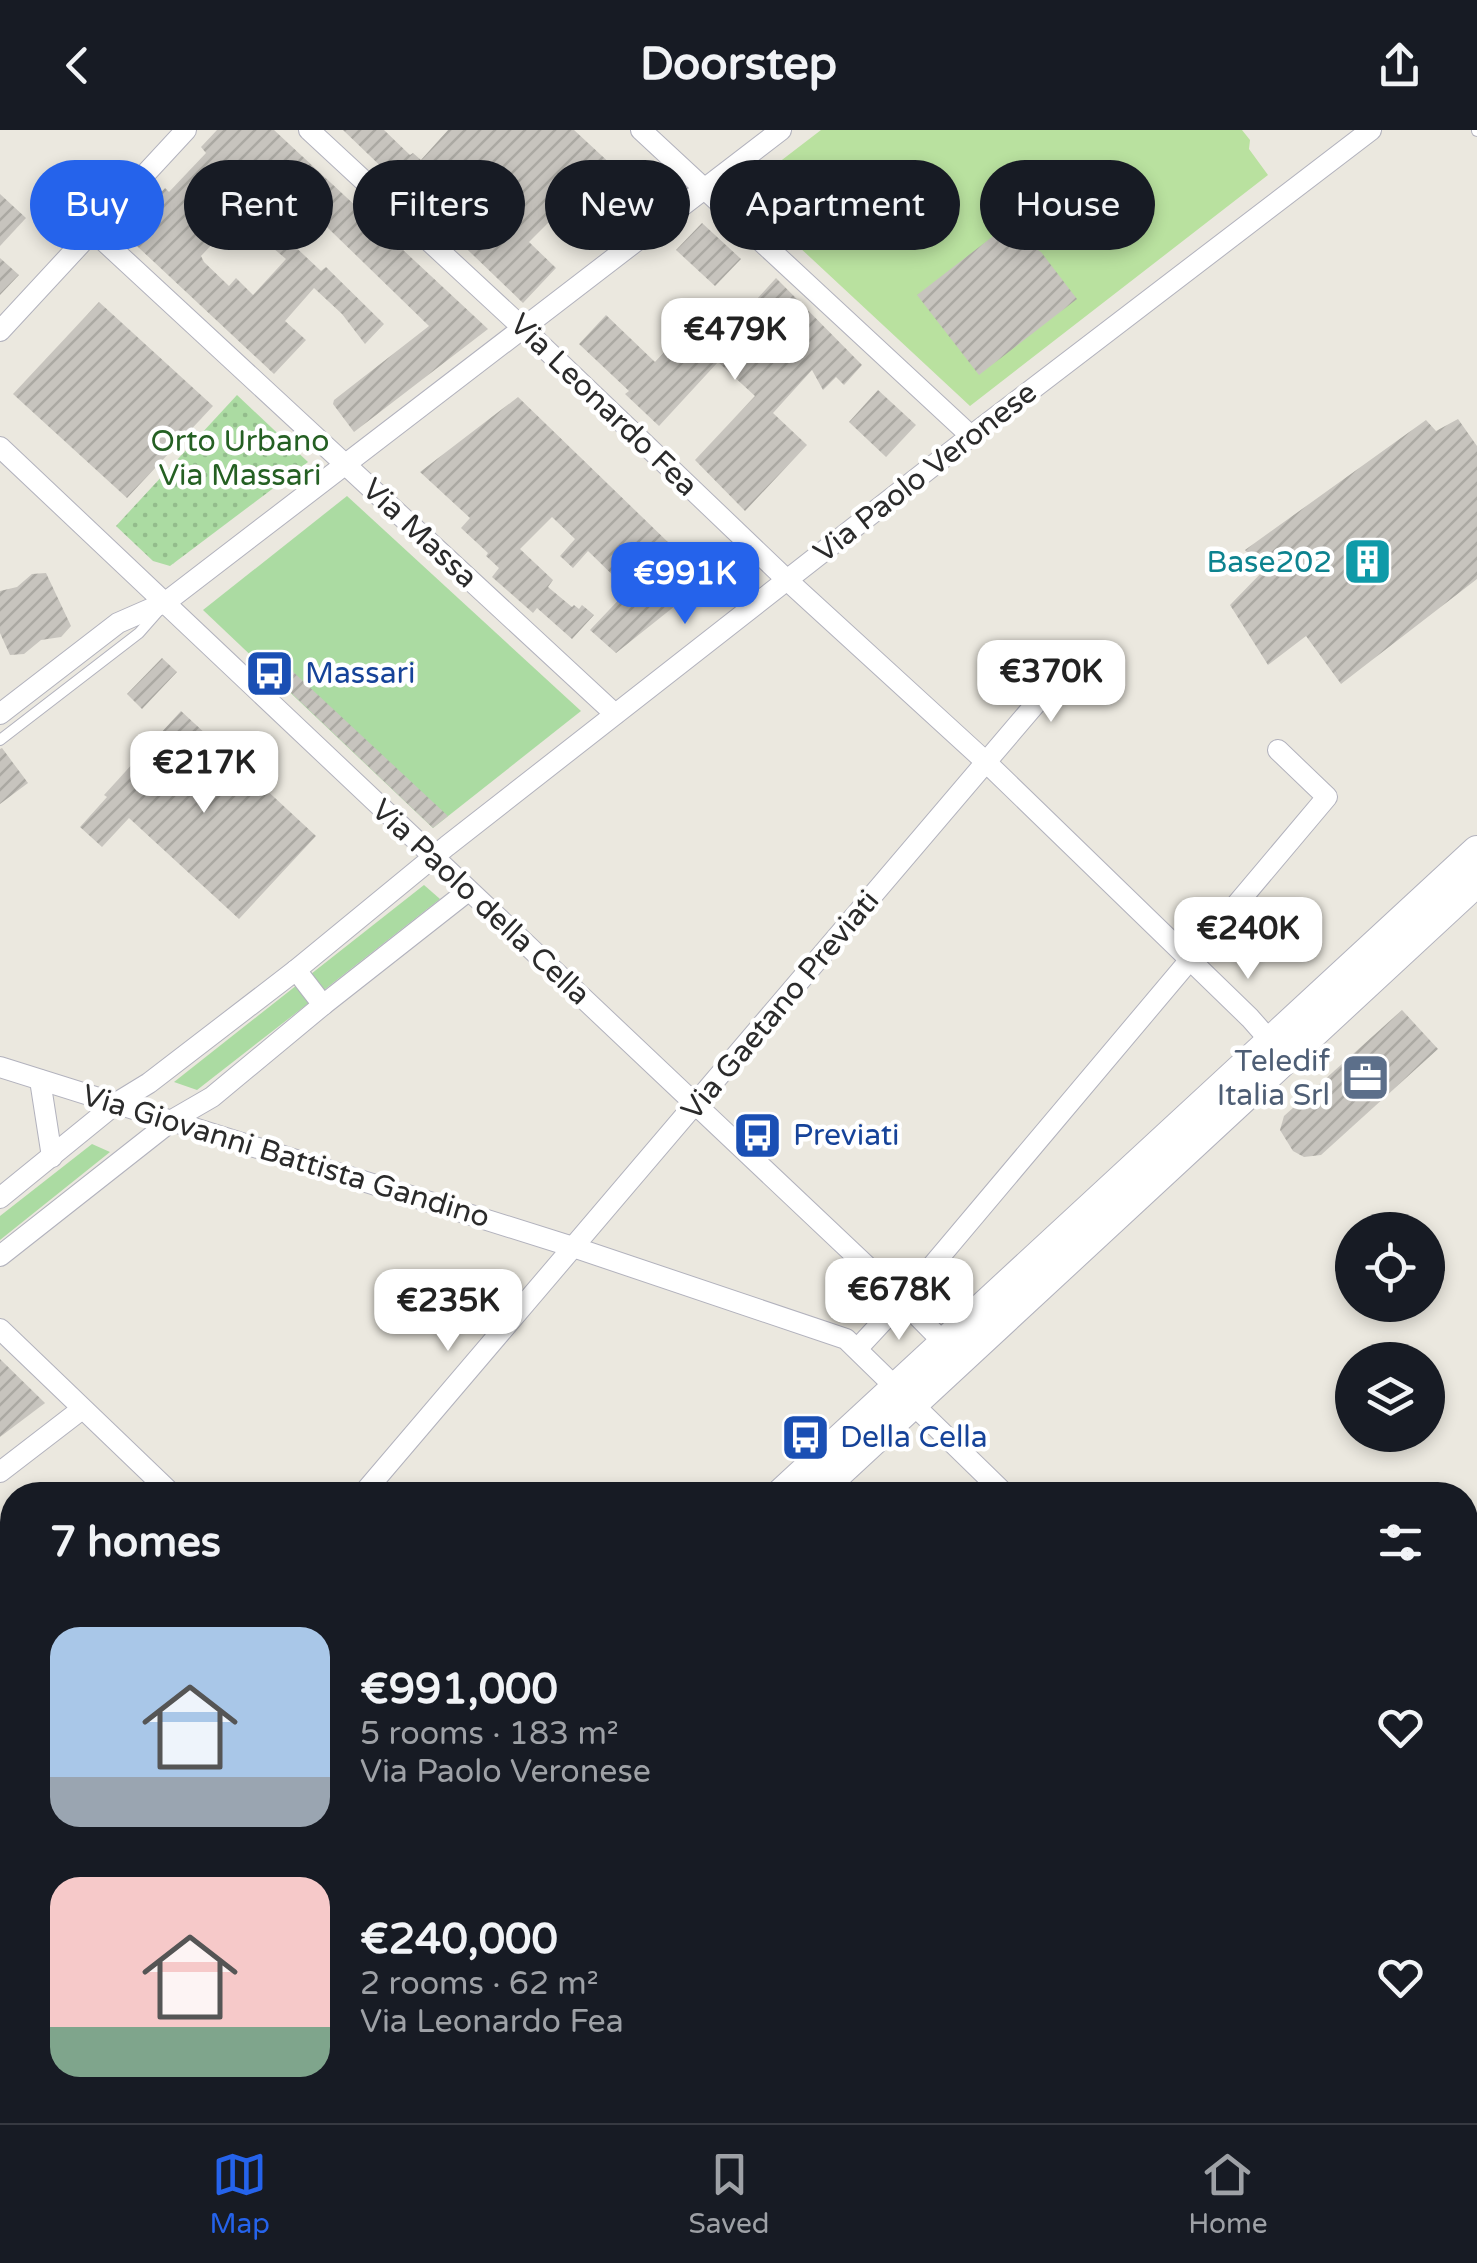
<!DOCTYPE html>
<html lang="en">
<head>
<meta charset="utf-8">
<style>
	:root { --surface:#171b24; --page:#242831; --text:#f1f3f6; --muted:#9ea1a6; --line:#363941; --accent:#2563eb }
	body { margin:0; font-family:"Varela Round",sans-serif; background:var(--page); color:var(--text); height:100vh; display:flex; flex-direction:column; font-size:38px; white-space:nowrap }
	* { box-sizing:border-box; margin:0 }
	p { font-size:32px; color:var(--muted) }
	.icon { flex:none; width:55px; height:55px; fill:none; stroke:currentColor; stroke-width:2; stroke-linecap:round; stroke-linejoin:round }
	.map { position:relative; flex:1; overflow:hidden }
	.side { position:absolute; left:0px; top:1352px; width:1478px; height:642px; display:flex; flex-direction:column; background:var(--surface); border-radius:40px 40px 0 0; box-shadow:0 5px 15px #0003 }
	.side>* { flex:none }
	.top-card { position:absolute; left:30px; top:30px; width:1418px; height:90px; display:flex; gap:20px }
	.fabs { position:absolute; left:1335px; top:1082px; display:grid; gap:20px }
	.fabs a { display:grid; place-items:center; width:110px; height:110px; border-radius:50%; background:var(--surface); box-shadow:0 5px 15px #0003; font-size:50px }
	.price { position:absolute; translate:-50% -85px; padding:0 22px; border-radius:20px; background:#fff; color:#222; font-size:32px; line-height:65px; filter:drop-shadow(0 2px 5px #0008) }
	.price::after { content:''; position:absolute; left:50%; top:60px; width:30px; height:22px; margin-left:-15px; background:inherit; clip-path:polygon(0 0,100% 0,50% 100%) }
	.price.on { background:var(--accent); color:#fff }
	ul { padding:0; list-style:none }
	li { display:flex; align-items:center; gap:30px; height:250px; padding:0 50px }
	li span { display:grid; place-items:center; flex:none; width:280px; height:200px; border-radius:30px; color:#555 }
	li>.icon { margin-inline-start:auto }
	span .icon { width:120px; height:120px; fill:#fffc; stroke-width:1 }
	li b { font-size:42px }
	h2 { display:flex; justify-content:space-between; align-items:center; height:120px; padding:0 50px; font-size:42px }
	.chip { padding:0 35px; border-radius:45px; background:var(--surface); box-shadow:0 5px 15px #0003; font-size:35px; line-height:90px }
	.chip.on { background:var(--accent); color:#fff }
	header { display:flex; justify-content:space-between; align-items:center; height:130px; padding:0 50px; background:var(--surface); font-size:45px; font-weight:700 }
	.menu { display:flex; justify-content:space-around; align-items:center; height:140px; border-top:2px solid var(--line); background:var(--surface); font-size:28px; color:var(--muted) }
	.menu a { display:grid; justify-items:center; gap:5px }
	.menu .on { color:var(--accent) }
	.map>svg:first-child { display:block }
</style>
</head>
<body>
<header><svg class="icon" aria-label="back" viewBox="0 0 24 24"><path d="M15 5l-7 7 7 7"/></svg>Doorstep<svg class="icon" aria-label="share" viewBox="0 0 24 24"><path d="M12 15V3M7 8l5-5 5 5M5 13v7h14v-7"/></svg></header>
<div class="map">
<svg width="1477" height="1993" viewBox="0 0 1477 1993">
	<defs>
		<pattern id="garden-dots" width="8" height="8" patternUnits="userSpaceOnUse" patternTransform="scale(2.5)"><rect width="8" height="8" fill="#abdba2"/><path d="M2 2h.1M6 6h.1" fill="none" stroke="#93bc8c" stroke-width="1.8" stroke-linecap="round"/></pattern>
		<pattern id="building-hatch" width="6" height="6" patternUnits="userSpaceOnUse" patternTransform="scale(2.5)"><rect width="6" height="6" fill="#c7c4be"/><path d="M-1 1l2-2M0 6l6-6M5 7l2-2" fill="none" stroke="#aba9a3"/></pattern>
	</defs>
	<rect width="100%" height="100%" fill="#ebe8df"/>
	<g fill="#abdba2">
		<polygon points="347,366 581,581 433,698 203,480"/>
		<polygon points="424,755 440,769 324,860 311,844"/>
		<polygon points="297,855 310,872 197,960 174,952"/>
		<polygon points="92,1014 110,1022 0,1110 0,1086"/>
	</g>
	<polygon fill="url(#garden-dots)" points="237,265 308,332 170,436 153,431 116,396"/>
	<polygon fill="#b9e19f" points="821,0 1242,0 1250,10 1249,19 1268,45 970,276 740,62"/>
	<g fill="url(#building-hatch)">
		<polygon points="217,0 274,0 488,199 354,302 333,274 334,270 429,196 297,68 277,89 231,46 193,86 217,109 201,126 204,132 229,156 236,148 253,165 286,129 260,107 272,95 321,141 326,137 384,194 365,214 342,184 314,158 285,191 306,210 274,244 123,103 165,58 169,62 206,23 201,17"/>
		<polygon points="343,0 384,0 410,25 413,23 421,30 448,0 574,0 628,50 596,79 578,63 529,112 556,138 523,173"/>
		<polygon points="0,64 26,88 0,116"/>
		<polygon points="702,93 741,129 715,156 676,120"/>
		<polygon points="1005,97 1041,122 1077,169 979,245 917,165"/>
		<polygon points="0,128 19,145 0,165"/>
		<polygon points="776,148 862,235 844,255 836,247 823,260 812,240 773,283 807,315 745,381 695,330 755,266 718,232 659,296 625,264 629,261 579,214 606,185 655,232 686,199 710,221"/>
		<polygon points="99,172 213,276 127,368 13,264"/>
		<polygon points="878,260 916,295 886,327 849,292"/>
		<polygon points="518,267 671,415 673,413 710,448 616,523 590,500 628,460 588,421 573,438 560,426 575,409 552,387 520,419 553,450 548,457 572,477 574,475 579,479 582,475 594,485 572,509 537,478 533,483 492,447 499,438 486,426 488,423 461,398 470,388 420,342"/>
		<polygon points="1458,289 1477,316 1477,449 1341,554 1306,506 1268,535 1230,475 1264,440 1245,420 1426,290 1436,301"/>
		<polygon points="46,443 71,496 61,507 41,510 24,524 10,525 0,503 0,461 17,457 32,444"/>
		<polygon points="274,524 448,686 433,698 263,536"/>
		<polygon points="162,528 177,542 142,579 127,564"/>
		<polygon points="181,581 316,706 239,789 129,688 102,717 80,697 107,667 104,665"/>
		<polygon points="2,618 28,653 0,674 0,619"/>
		<polygon points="1402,880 1438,919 1321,1025 1304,1027 1293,1021 1280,1000 1284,986"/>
		<polygon points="0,1229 45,1273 0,1307"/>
	</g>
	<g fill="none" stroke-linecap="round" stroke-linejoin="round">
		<defs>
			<g id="service">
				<polyline points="1477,0 1477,1"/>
				<polyline points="0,610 139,503 161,478"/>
				<polyline points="236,1982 246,1993"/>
				<polyline points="440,1987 450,1993"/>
				<polyline points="263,1993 272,1982"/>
				<polyline points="479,1993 483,1982"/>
				<polyline points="496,1993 499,1982"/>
			</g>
			<g id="minor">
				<polyline points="309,0 537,211 787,450 986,632 1250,888 1279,921"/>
				<polyline points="641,0 971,306"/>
				<polyline points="93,101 615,584"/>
				<polyline points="0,201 186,0"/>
				<polyline points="0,317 892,1160 951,1220"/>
				<polyline points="0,584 118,493 166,472 781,0"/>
				<polyline points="296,840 323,875"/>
				<polyline points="0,937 573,1117 846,1209 1006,1365"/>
				<polyline points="40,950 52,1027"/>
				<polyline points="0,1068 118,972 149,953 296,840 447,716 971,306 1371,0"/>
				<polyline points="0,1126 174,989 212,967 323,875 468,761"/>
				<polyline points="0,1199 173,1365"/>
				<polyline points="858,1218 911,1161 1327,667 1278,620"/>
				<polyline points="0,1342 82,1279"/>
				<polyline points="362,1365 1078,524"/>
				<polyline points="0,1513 12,1524"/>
				<polyline points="0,1788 12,1773"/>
			</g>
			<g id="secondary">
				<polyline points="780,1365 1477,721"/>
				<polyline points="814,1365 1477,751"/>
				<polyline points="173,1993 183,1982"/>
				<polyline points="204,1993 214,1982"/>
			</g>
		</defs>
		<use href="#service" stroke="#b2b2bd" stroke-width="12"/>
		<use href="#minor" stroke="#b2b2bd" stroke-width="22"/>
		<use href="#secondary" stroke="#b2b2bd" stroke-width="32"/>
		<use href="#service" stroke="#fff" stroke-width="10"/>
		<use href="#minor" stroke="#fff" stroke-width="20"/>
		<use href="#secondary" stroke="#fff" stroke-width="30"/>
	</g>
	<defs>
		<symbol id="building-square" viewBox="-11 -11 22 22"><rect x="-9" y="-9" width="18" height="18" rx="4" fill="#0f9aa8" stroke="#fff"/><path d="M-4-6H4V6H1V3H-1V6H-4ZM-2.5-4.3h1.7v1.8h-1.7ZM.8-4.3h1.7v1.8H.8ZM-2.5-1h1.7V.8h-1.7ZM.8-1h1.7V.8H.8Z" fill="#fff"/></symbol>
		<symbol id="bus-square" viewBox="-11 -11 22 22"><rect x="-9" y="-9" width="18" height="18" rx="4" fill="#1a4fb4" stroke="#fff"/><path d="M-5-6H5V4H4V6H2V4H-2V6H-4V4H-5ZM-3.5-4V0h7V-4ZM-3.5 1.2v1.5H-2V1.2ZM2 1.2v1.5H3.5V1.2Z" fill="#fff"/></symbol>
		<symbol id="office-square" viewBox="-11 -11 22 22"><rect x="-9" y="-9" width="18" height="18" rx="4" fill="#5c6f8a" stroke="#fff"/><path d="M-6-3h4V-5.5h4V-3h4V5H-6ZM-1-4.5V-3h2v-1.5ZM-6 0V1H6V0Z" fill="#fff"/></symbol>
	</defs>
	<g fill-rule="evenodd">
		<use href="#building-square" x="1340" y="404" width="55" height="55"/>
		<use href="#bus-square" x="242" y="516" width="55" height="55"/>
		<use href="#office-square" x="1338" y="920" width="55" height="55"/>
		<use href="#bus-square" x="730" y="978" width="55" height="55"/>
		<use href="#bus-square" x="778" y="1280" width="55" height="55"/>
	</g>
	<g text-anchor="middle" stroke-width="9" stroke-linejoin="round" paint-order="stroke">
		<g font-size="30" fill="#2b2b2b" stroke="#fff">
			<text transform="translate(604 275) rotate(44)" y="10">Via Leonardo Fea</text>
			<text transform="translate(925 342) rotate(-38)" y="10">Via Paolo Veronese</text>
			<text transform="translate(420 403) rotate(43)" y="10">Via Massa</text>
			<text transform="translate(481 772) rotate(43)" y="10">Via Paolo della Cella</text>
			<text transform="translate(780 875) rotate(-50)" y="10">Via Gaetano Previati</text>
			<text transform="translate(286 1026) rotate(17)" y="10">Via Giovanni Battista Gandino</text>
		</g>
		<g font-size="30" fill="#256023" stroke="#fff">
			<text x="240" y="321">Orto Urbano<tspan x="240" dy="34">Via Massari</tspan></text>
		</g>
		<g font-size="30" fill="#0d838f" stroke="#fff" text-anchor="end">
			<text x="1332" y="442">Base202</text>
		</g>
		<g font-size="30" fill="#164399" stroke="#fff" text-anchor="start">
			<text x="305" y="553">Massari</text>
			<text x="793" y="1015">Previati</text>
			<text x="840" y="1317">Della Cella</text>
		</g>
		<g font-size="30" fill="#4e5e75" stroke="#fff" text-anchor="end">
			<text x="1330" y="941">Teledif<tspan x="1330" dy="34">Italia Srl</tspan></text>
		</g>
	</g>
</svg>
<div class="fabs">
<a><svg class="icon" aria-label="locate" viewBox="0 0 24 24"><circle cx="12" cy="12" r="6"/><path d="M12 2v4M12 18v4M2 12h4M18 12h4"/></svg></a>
<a><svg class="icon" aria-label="layers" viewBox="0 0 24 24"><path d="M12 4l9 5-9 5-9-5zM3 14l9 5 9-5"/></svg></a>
</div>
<b class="price" style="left:735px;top:253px">€479K</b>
<b class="price on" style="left:685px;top:497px">€991K</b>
<b class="price" style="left:1051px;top:595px">€370K</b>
<b class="price" style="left:204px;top:686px">€217K</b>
<b class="price" style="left:1248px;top:852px">€240K</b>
<b class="price" style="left:899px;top:1213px">€678K</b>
<b class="price" style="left:448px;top:1224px">€235K</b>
<div class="top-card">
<a class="chip on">Buy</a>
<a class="chip">Rent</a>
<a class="chip">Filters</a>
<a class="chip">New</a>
<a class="chip">Apartment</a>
<a class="chip">House</a>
</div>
<section class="side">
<h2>7 homes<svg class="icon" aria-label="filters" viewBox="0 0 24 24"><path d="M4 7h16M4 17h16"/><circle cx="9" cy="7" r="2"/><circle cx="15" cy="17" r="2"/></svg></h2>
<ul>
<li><span style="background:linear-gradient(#a9c7e8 75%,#9aa5b1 0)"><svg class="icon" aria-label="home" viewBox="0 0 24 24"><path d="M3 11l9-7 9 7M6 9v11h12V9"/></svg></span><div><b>€991,000</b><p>5 rooms · 183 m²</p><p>Via Paolo Veronese</p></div><svg class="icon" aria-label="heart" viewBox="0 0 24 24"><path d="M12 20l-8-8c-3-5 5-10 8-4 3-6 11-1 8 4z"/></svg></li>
<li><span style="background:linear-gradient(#f6c9c9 75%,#7fa58c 0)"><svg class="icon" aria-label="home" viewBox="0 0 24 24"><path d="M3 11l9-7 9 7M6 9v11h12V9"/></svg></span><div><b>€240,000</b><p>2 rooms · 62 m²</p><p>Via Leonardo Fea</p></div><svg class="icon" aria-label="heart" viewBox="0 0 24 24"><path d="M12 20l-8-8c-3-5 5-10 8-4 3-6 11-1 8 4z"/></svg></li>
</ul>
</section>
</div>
<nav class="menu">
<a class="on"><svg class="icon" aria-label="map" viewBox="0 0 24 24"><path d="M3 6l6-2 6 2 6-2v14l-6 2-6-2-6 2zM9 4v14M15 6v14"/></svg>Map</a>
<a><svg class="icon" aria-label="saved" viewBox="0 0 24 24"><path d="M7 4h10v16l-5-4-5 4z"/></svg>Saved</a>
<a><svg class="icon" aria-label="home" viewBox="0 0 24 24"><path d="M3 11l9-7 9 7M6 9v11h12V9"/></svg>Home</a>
</nav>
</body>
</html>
